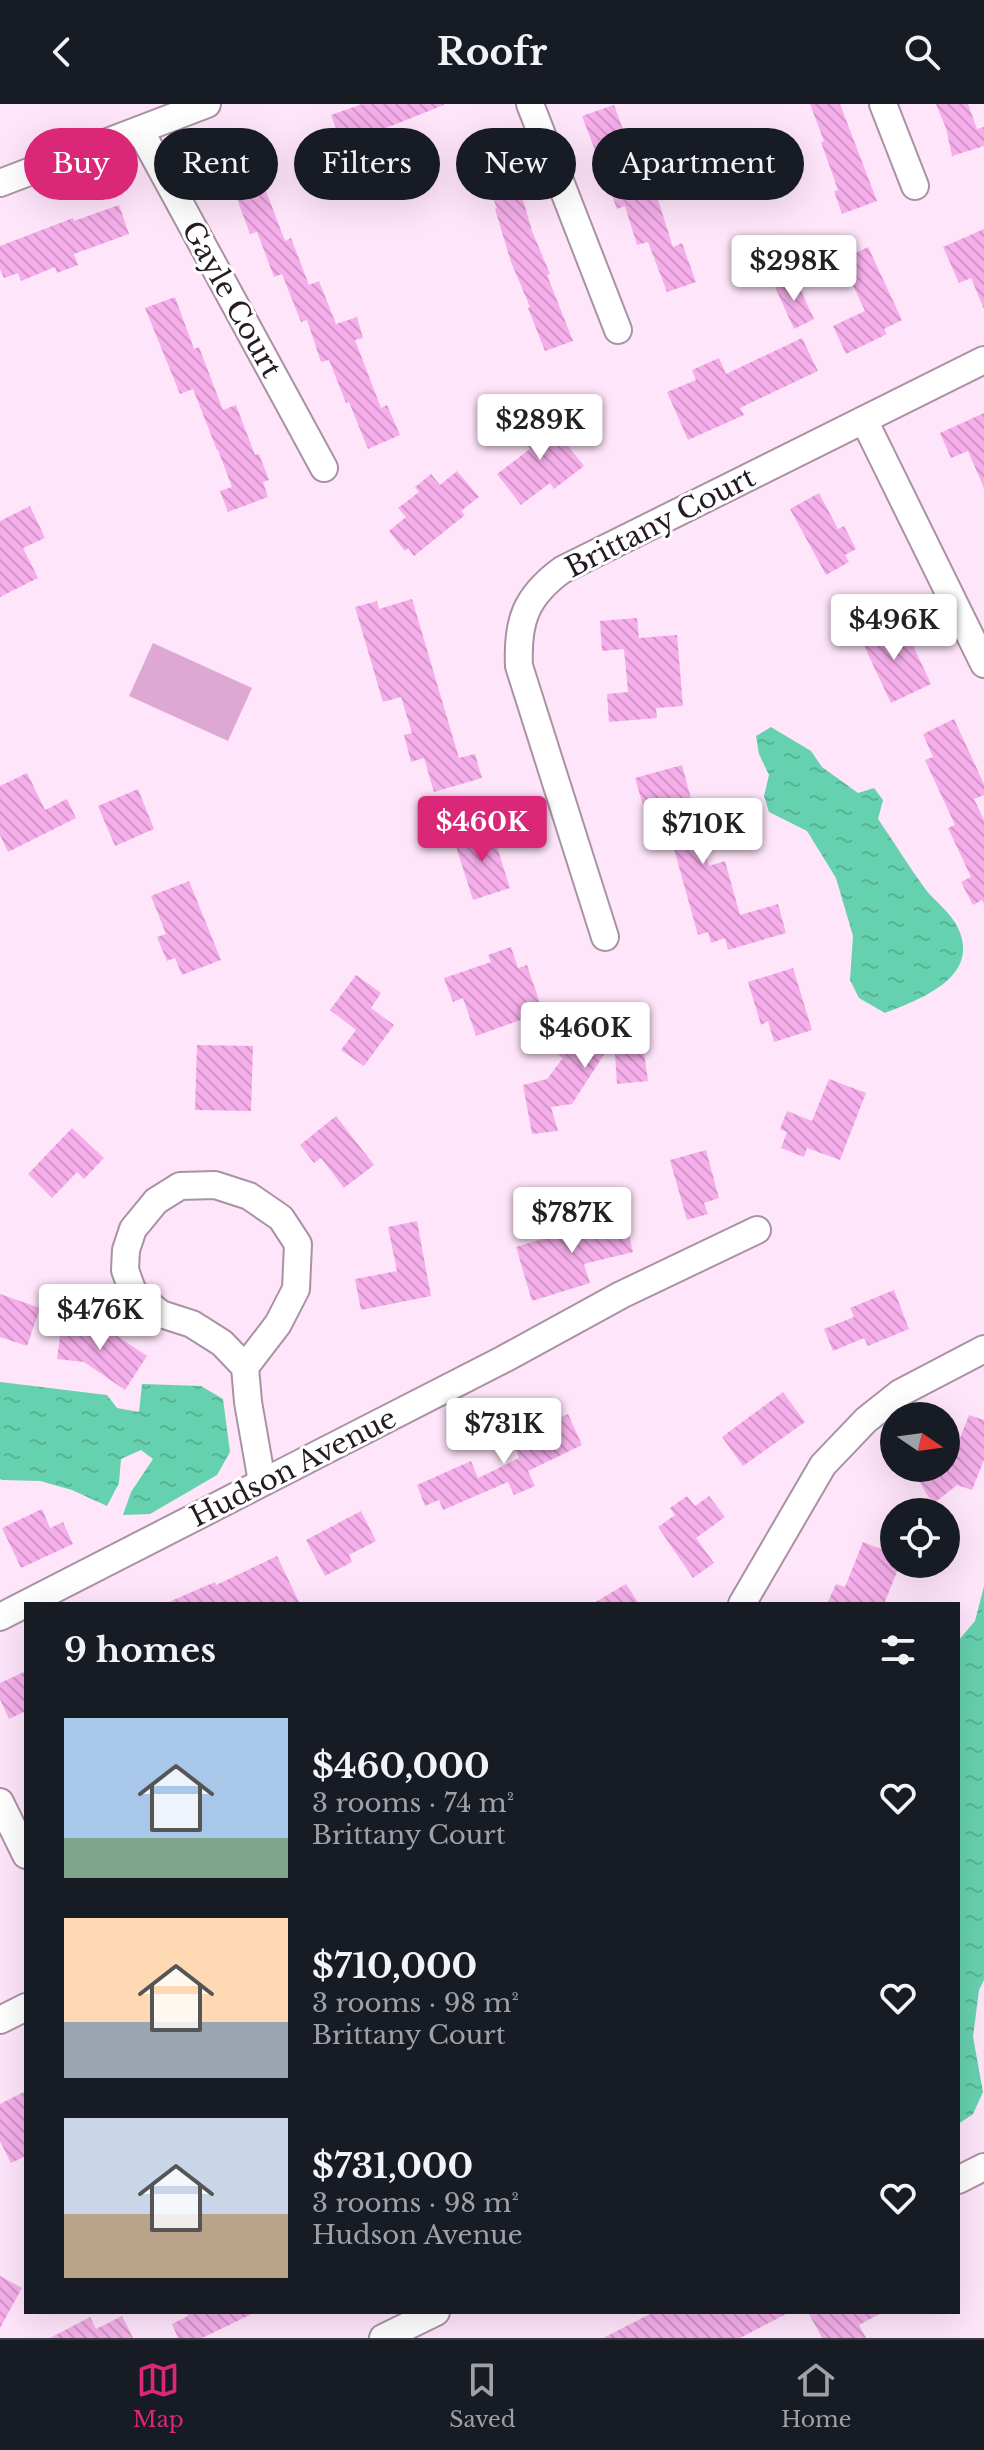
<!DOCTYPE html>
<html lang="en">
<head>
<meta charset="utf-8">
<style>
	:root { --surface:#171b24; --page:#242831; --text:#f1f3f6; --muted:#9ea1a6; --line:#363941; --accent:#db2777 }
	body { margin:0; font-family:"Libre Baskerville",serif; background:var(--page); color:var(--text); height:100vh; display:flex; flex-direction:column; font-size:30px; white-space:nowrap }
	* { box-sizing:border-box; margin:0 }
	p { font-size:26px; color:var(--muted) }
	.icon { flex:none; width:44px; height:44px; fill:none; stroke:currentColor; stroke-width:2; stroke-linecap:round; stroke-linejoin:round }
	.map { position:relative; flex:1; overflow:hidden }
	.details { position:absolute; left:24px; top:1498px; width:936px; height:712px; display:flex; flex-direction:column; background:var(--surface); border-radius:0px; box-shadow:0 8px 32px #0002 }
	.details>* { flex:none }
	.guide { position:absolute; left:24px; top:24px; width:936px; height:72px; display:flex; gap:16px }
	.needle { width:52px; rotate:103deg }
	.buttons { position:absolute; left:880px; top:1298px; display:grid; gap:16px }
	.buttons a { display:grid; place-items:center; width:80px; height:80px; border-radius:50%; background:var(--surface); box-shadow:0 8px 32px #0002; font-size:40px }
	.price { position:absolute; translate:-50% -68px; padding:0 18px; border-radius:8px; background:#fff; color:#222; font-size:26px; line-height:52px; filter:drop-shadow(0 2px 4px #0008) }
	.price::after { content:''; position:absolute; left:50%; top:48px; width:24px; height:18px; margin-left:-12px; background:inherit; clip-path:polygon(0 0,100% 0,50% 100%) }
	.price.selected { background:var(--accent); color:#fff }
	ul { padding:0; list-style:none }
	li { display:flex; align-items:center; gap:24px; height:200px; padding:0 40px }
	li span { display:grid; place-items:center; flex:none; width:224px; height:160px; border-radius:0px; color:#555 }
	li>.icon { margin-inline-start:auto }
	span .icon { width:96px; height:96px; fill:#fffc; stroke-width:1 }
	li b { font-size:34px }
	h2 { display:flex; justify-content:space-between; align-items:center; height:96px; padding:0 40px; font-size:34px }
	.pill { padding:0 28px; border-radius:36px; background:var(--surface); box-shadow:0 8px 32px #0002; font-size:28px; line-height:72px }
	.pill.selected { background:var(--accent); color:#fff }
	header { display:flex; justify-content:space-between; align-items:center; height:104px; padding:0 40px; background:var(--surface); font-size:36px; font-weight:700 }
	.tab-bar { display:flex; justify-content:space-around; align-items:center; height:112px; border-top:2px solid var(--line); background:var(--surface); font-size:22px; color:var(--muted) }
	.tab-bar a { display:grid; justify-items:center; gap:4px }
	.tab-bar .selected { color:var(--accent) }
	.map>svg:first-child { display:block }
</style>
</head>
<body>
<header><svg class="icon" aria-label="back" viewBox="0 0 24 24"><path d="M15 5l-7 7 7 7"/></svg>Roofr<svg class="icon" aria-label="search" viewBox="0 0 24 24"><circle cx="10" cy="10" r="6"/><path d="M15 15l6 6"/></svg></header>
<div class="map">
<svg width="984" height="2234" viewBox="0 0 984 2234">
	<defs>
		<pattern id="water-ripples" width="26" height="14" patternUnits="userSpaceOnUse" patternTransform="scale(2)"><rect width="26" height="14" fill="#66d1ae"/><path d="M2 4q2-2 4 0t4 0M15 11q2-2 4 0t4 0" fill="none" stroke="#58b395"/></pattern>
		<pattern id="building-back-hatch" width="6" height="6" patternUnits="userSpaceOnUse" patternTransform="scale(2)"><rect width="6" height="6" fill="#f5aeea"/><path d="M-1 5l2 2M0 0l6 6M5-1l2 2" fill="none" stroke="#d295c8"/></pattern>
	</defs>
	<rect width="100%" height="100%" fill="#ffe5fa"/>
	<polygon fill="#dda9d4" points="153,539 252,584 228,637 129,592"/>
	<g fill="url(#water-ripples)">
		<path d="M 771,623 L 811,647 L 822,663 L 858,689 L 874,684 L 883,696 L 878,715 C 894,738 909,763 926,786 C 936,798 951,809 958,824 C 981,873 921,895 885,909 L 859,894 L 850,876 L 853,832 L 836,774 L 807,727 L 769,708 L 764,692 L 769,671 L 759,650 L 756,632 Z"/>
		<polygon points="0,1278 107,1291 117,1304 139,1308 142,1280 201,1282 223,1295 230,1348 217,1371 150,1410 123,1411 131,1388 153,1355 141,1346 121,1355 119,1379 107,1402 72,1386 40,1377 2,1376 0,1375"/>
		<polygon points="984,1482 984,1876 979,1886 973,1933 983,1988 973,2010 958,2020 958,1537 975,1517"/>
	</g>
	<g fill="url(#building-back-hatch)">
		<polygon points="362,0 444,0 444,1 381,26 382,29 343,43 331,11"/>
		<polygon points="810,0 840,0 877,97 842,110 834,87 838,86 821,38 824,37"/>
		<polygon points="936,0 968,0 977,25 984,23 984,42 952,52 946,24"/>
		<polygon points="614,1 642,77 651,74 673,143 682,139 696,178 667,188 648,138 637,141 625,102 617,105 582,12"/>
		<polygon points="246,42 260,84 264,82 285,137 291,134 309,181 319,177 336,220 357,213 363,234 355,236 381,304 387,301 400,331 368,345 349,298 346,299 329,256 321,258 307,216 301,218 282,170 274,173 257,128 250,130 230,76 224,79 214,53"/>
		<polygon points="506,47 518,78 532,127 550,170 547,171 573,237 545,247 528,204 530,203 511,158 495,105 497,104 478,59"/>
		<polygon points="119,101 129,130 74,150 78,161 57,169 55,163 21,177 18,169 4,174 0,165 0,142 73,114 74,117"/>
		<polygon points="984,125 984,205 971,174 959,179 943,143"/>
		<polygon points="868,143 902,216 884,225 887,230 846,250 833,222 865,207 841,156"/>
		<polygon points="795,174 814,215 794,225 775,183"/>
		<polygon points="175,193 194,245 199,243 223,306 236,301 255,351 259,350 269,376 263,378 268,393 228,408 220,387 232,383 218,346 217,346 193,285 180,290 145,204"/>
		<polygon points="802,234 818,267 740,304 744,311 688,336 667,288 696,276 692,266 719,254 726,270"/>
		<polygon points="984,309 984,384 968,347 951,354 940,329"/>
		<polygon points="544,311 584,362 554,385 550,379 521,401 497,370 530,345 519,331"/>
		<polygon points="457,367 479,393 461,407 465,411 414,452 408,444 405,447 389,427 406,413 398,404 419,388 415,383 431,370 440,381"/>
		<polygon points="819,389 838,425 844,422 856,445 845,451 849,458 826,471 790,405"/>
		<polygon points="30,402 45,434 23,444 38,474 0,493 0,417"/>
		<polygon points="412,495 459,654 475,650 482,674 434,688 424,654 411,658 404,631 412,629 401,593 383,598 355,503 377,497 379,505"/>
		<polygon points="637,514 639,534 677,531 683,602 656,604 657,614 609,618 607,590 628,588 624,545 602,547 600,517"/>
		<polygon points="886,515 897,539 909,533 931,580 891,599 858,529"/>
		<polygon points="954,615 984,680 984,691 974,695 984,716 984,800 982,796 973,801 961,778 971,773 948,724 955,721 925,656 933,653 923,630"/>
		<polygon points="682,661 709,762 725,757 740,811 778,800 786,829 728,846 725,834 711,839 708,828 698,831 674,745 667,746 655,702 644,705 635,674"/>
		<polygon points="27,669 45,706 67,695 76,714 8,748 0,731 0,682"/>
		<polygon points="138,685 154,725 115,742 98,702"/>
		<polygon points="491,724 510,784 473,796 454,736"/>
		<polygon points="189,777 221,856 182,871 175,854 167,857 157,833 166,830 151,792"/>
		<polygon points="511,843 518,864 527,861 543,908 476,932 463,894 453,898 444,874 491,858 488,851"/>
		<polygon points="793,864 812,926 774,938 768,917 761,921 748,878"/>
		<polygon points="356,871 381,889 371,904 394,921 364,962 341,946 356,926 330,906"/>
		<polygon points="640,920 648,977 617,980 614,935 572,1000 551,1003 558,1027 532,1030 523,981 547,975 563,954 557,950 580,923"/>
		<polygon points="197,941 253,942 251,1007 195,1006"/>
		<polygon points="829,975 866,989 840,1056 807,1044 804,1053 781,1044 787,1028 780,1025 787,1007 812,1017"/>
		<polygon points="336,1012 374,1061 344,1084 321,1054 314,1059 300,1041"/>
		<polygon points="72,1024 104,1054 84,1075 77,1068 52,1094 28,1070"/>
		<polygon points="706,1046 719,1094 704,1099 708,1110 687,1116 670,1056"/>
		<polygon points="623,1107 633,1148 584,1160 590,1179 532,1197 516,1143 595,1119 593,1114"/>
		<polygon points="417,1117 431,1192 361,1206 355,1175 397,1167 388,1123"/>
		<polygon points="894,1186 909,1225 868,1242 864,1234 833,1247 824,1225 854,1213 850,1204"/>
		<polygon points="0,1190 40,1204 27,1242 0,1233"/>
		<polygon points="62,1217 102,1222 147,1252 125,1286 84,1258 57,1255"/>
		<polygon points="783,1288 805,1318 743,1362 722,1333"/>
		<polygon points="568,1310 582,1341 528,1367 535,1382 514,1391 508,1378 443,1406 439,1396 425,1402 417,1381 471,1357 478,1374 519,1354 511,1336"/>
		<polygon points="969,1311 984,1316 984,1356 972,1386 957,1381 933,1400 917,1374 929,1364 946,1364 946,1351 957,1342"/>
		<polygon points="687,1392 695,1402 709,1392 725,1413 696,1434 714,1459 693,1474 658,1423 675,1411 670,1404"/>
		<polygon points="42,1405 50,1424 63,1418 73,1440 21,1464 2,1424"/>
		<polygon points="361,1407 376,1437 349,1451 352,1458 325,1472 306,1436"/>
		<polygon points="863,1438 894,1450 894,1460 900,1460 884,1500 827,1500 836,1480 845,1483"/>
		<polygon points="277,1452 300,1500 164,1500 215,1478 216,1481"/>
		<polygon points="626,1480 639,1500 592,1500"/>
		<polygon points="26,1567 26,1607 9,1615 0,1595 0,1579"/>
		<polygon points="26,1987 26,2052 11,2059 0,2037 0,2000"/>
		<polygon points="0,2172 22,2184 0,2224"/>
		<polygon points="186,2208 256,2208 202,2234 178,2234 172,2220 188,2212"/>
		<polygon points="654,2208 790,2208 740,2234 603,2234"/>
		<polygon points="808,2208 883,2208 859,2221 866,2234 822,2234"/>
		<polygon points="122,2212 133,2234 50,2234 90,2213 96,2225"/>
	</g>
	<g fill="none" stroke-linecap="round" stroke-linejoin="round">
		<defs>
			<g id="minor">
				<polyline points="530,0 618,226"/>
				<polyline points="883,0 915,82"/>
				<polyline points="140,26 324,364"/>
				<polyline points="0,79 207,0"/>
				<polyline points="864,316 984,560"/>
				<path d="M 605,833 L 519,562 C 517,518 525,493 562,466 L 984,256"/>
				<polyline points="245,1263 222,1239 192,1220 161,1210 133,1188 125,1166 126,1146 133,1125 156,1097 180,1082 215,1081 249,1092 281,1114 298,1140 296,1185 278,1220 245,1263 248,1298 262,1378"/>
				<polyline points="742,1500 823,1361 866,1316 900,1289 984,1245"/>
				<polyline points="0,1513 504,1255 621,1191 757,1126"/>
				<polyline points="0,1698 26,1751"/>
				<polyline points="0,1916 26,1903"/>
				<polyline points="958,2076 984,2063"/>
				<polyline points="383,2234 436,2208"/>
			</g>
		</defs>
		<use href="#minor" stroke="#a992a5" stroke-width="30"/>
		<use href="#minor" stroke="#fff" stroke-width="26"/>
	</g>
	<g text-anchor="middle" stroke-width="6" stroke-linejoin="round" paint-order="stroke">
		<g font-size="28" fill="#251c23" stroke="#fff">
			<text transform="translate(232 195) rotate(61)" y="10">Gayle Court</text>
			<text transform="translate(660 418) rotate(-27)" y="10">Brittany Court</text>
			<text transform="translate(293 1363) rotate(-27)" y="10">Hudson Avenue</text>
		</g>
	</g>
</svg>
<div class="buttons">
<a><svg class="needle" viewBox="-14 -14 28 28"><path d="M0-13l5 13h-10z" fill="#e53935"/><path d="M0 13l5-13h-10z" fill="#9ea1a6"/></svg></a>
<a><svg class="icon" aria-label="locate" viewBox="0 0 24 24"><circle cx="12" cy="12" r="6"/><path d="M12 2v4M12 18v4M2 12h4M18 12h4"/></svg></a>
</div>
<b class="price" style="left:794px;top:199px">$298K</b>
<b class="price" style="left:540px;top:358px">$289K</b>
<b class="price" style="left:894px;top:558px">$496K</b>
<b class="price selected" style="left:482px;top:760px">$460K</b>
<b class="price" style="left:703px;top:762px">$710K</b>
<b class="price" style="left:585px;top:966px">$460K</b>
<b class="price" style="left:572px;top:1151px">$787K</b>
<b class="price" style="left:100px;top:1248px">$476K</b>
<b class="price" style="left:504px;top:1362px">$731K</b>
<div class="guide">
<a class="pill selected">Buy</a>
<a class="pill">Rent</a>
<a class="pill">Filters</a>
<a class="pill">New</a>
<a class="pill">Apartment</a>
</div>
<section class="details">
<h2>9 homes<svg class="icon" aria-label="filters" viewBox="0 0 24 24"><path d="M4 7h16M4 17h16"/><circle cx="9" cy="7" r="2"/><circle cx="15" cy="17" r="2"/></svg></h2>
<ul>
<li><span style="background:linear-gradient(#a9c7e8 75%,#7fa58c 0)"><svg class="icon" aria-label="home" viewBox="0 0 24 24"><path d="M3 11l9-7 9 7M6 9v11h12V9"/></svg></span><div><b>$460,000</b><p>3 rooms · 74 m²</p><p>Brittany Court</p></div><svg class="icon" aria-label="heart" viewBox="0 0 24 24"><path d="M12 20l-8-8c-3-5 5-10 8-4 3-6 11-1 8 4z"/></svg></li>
<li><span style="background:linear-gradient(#ffd9b3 65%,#9aa5b1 0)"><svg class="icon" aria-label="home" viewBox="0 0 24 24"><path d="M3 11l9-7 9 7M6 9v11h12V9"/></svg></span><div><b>$710,000</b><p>3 rooms · 98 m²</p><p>Brittany Court</p></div><svg class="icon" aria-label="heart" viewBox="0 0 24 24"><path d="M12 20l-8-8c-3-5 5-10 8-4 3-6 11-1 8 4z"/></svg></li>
<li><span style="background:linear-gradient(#c9d6e8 60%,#b9a48a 0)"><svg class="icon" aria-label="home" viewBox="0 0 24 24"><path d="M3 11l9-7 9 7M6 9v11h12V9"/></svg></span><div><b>$731,000</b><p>3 rooms · 98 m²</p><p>Hudson Avenue</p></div><svg class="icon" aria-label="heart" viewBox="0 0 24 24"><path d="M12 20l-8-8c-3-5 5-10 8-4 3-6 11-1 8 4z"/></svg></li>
</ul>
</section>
</div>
<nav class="tab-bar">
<a class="selected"><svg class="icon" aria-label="map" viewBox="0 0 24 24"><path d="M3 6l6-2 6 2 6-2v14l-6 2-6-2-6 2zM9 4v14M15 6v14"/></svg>Map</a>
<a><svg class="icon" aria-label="saved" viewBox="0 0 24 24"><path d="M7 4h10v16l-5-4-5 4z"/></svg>Saved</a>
<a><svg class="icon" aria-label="home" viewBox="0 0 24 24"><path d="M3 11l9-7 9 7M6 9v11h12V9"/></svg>Home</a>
</nav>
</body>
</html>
